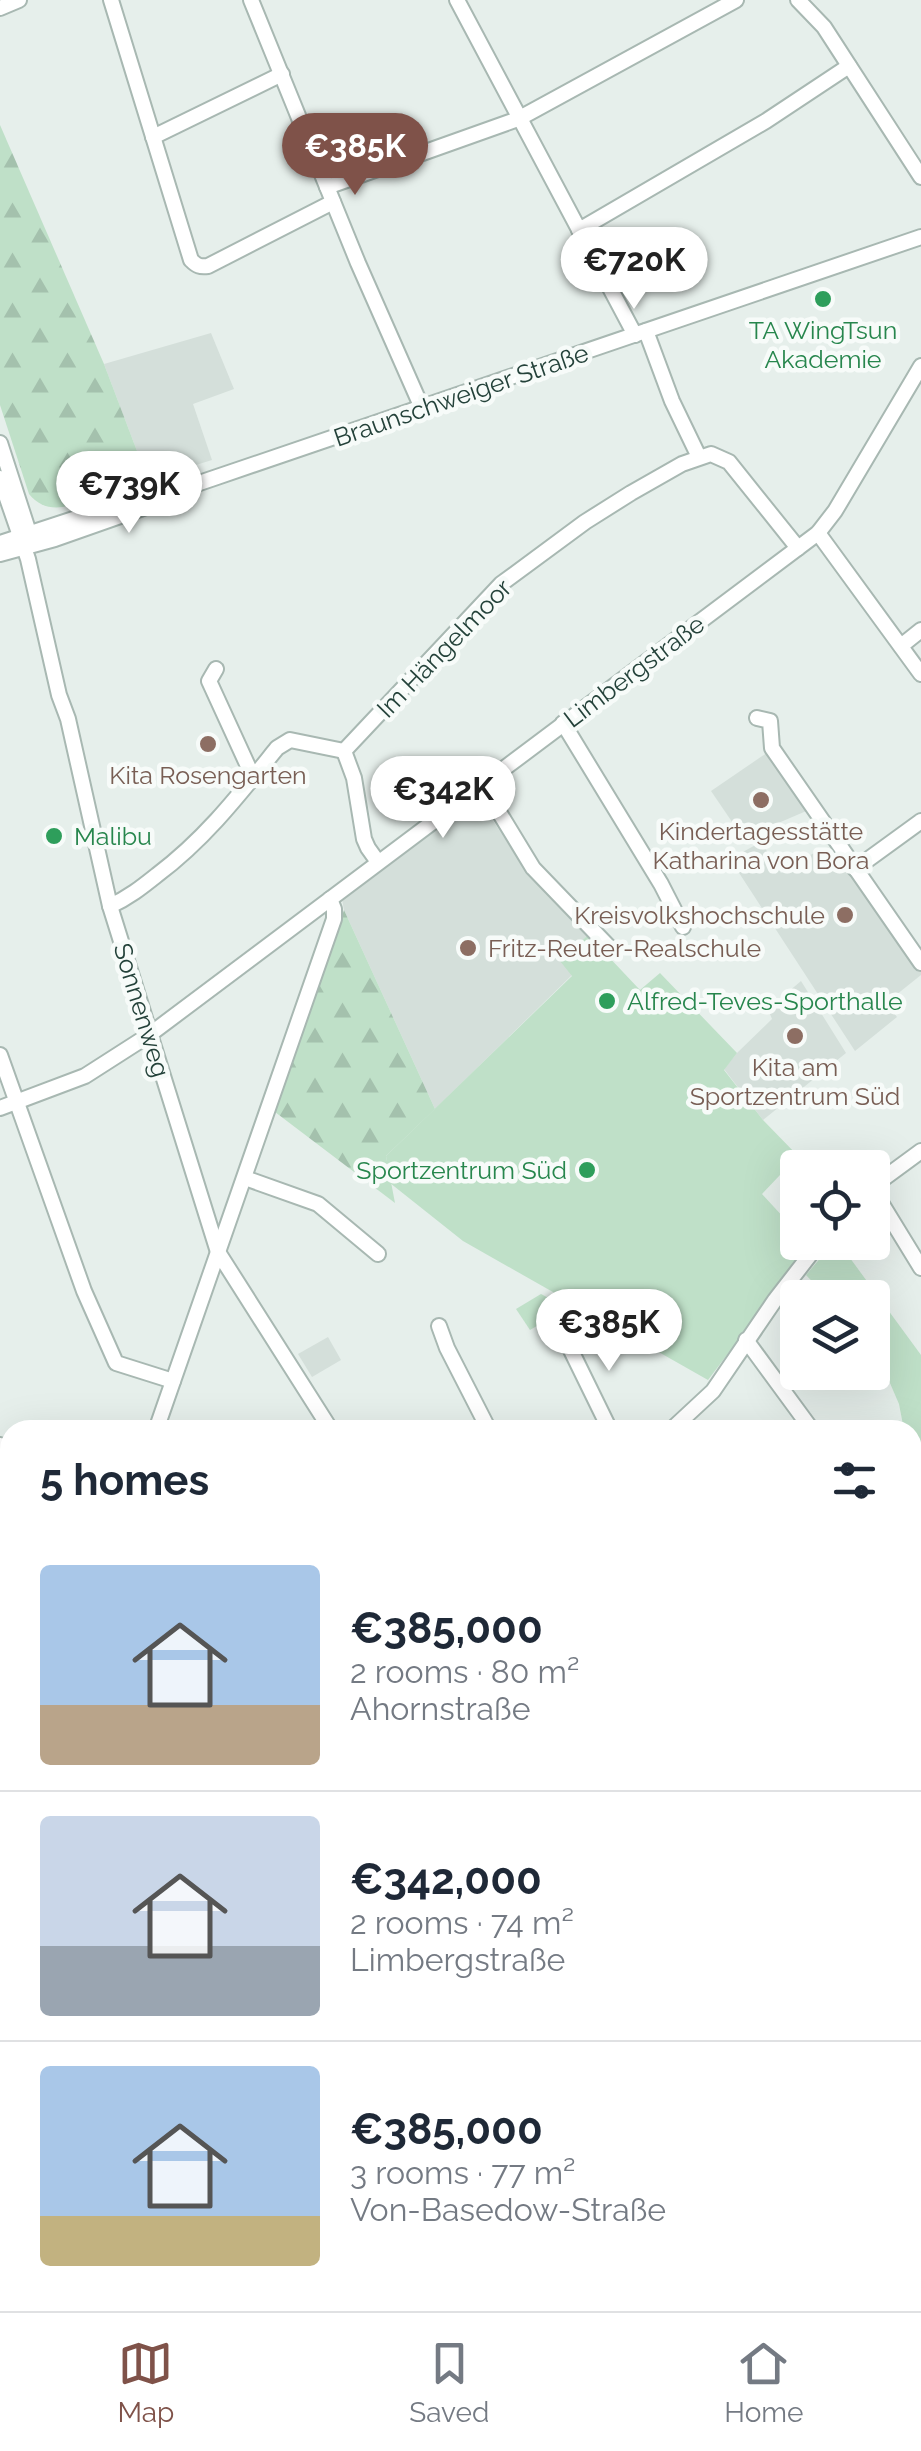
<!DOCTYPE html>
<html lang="en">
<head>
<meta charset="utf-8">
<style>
	:root { --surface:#fff; --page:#f2f2f3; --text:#1f2937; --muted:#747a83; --line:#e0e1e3; --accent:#7f5249 }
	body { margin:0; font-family:Raleway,sans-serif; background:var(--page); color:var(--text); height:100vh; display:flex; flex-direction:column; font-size:38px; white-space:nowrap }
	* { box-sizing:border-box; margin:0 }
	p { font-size:32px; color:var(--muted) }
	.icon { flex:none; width:55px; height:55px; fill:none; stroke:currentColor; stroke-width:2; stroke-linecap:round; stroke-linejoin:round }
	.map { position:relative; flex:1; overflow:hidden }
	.panel { position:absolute; left:0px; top:1420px; width:922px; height:892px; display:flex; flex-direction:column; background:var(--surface); border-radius:30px 30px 0 0; box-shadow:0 10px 40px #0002 }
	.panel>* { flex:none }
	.controls { position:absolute; left:780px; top:1150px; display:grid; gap:20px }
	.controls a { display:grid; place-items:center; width:110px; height:110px; border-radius:10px; background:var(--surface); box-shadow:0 10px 40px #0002; font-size:50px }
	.price { position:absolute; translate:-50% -85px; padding:0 22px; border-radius:35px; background:#fff; color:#222; font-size:32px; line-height:65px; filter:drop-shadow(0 2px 5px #0008) }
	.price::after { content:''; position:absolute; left:50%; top:60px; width:30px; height:22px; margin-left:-15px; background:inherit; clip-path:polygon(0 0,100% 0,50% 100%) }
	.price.current { background:var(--accent); color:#fff }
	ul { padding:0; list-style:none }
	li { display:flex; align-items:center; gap:30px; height:250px; padding:0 40px }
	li+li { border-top:2px solid var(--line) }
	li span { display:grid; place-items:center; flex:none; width:280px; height:200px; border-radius:10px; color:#555 }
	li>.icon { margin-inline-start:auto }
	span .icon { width:120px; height:120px; fill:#fffc; stroke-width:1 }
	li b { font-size:42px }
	h2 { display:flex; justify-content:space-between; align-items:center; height:120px; padding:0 40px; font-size:42px }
	.tabs { display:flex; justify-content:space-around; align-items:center; height:140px; border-top:2px solid var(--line); background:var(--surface); font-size:28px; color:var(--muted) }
	.tabs a { display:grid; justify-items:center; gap:5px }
	.tabs .current { color:var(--accent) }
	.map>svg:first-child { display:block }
</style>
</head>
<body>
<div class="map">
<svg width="921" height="2311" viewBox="0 0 921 2311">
	<defs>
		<pattern id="forest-firs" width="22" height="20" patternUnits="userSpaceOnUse" patternTransform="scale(2.5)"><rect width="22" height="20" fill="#bfe0c8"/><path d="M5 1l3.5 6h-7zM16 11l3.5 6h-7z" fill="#a4c1ad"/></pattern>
	</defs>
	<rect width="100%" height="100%" fill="#e6efeb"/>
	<g fill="#d4dfda">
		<polygon points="211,333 234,389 193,404 212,460 148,480 104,364"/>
		<polygon points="771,750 811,809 743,838 711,791"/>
		<polygon points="477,796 527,873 588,935 561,961 572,975 435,1109 344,910 342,899"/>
		<polygon points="761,842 781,873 822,848 838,870 847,864 921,971 921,975 886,1003 897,1017 855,1051 730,859"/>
		<polygon points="801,981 846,1053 763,1120 724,1069 737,1053 772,1019 768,1009"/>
		<polygon points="328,1337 341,1360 312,1377 298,1354"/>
	</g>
	<g fill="#bfe0c8">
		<polygon points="588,935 640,990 660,973 737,1053 724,1070 763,1120 798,1156 762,1194 797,1232 798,1242 807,1243 810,1245 708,1380 463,1241 390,1183 386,1156 572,976 560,961"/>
		<polygon points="833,1243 839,1243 921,1355 921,1486 913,1468 912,1430 904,1430 899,1404 883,1367 873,1351 872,1298 827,1297 806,1275"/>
		<polygon points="541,1294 567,1308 530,1330 516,1309"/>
		<polygon points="921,1824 921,1955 913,1934 913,1826"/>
	</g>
	<g fill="url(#forest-firs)">
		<path d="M 0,125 L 104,364 L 148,480 L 63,507 C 49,509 38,505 29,494 L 0,405 Z"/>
		<polygon points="344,910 435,1109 386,1156 395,1203 275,1112"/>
		<polygon points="426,2303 471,2303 478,2311 431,2311"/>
	</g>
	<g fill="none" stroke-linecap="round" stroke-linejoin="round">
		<defs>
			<g id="minor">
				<path d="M 111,0 L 191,260 C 197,266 200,267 208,266 L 333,202"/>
				<polyline points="251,0 358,263 422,408"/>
				<polyline points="457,0 635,335"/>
				<polyline points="798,0 824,27 921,177"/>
				<polyline points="0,8 19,0"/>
				<polyline points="153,137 282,74"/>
				<polyline points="327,187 518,119 736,0"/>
				<polyline points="579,230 766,121 849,66"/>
				<polyline points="646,331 672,401 699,457"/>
				<polyline points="0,443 32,542"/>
				<polyline points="0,478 28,559 59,695 68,719 110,906 218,1252 331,1430"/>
				<polyline points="818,533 921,674"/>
				<polyline points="0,543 159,491 170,493 217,477 921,237"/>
				<polyline points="0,554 55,539 163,501 170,493"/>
				<polyline points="901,646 921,630"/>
				<polyline points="216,669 209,681 253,777"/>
				<polyline points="757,718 770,721 772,748 921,963"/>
				<polyline points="563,723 661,884 683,927"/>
				<polyline points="482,784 533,868 611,949"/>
				<polyline points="378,862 368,848 364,839 354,778 344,751 501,584 585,522 631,493 682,464 711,454 729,462 798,548"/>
				<polyline points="855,869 921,821"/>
				<path d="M 110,906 C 128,898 142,887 157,875 C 205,839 239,795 277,748 L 290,740 L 344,751"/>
				<polyline points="0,1055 84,1291 116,1363 173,1381"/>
				<polyline points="0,1108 85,1076 149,1035 818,533 835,511 921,366"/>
				<polyline points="245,1178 318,1204 378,1254"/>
				<polyline points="872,1187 921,1151"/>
				<polyline points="872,1188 921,1268"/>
				<polyline points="439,1326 447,1348 489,1430"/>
				<polyline points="565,1338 610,1430"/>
				<polyline points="746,1340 812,1430"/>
				<polyline points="156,1430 334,919 334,909 330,899"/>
				<polyline points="671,1430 713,1391 775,1300 820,1242"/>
				<polyline points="0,1445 10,1457"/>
				<polyline points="0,1656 10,1660"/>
				<polyline points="912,1673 921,1705"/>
				<polyline points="0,1876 10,1848"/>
				<polyline points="0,1999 10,2003"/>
				<polyline points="912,2019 921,2014"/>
				<polyline points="912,2245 921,2237"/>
				<polyline points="142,2302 144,2311"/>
				<polyline points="301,2302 302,2311"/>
				<polyline points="560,2302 564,2311"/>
				<polyline points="684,2302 693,2311"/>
				<polyline points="842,2302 850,2311"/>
				<polyline points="758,2311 763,2302"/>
			</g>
		</defs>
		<use href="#minor" stroke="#a8b8b2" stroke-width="18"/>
		<use href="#minor" stroke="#fff" stroke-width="14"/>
	</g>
	<g fill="#2e9e5b" stroke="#f7fbf9" stroke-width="4">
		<circle cx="823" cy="299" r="10"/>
		<circle cx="54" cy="836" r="10"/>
		<circle cx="607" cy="1001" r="10"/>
		<circle cx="587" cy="1170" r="10"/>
	</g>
	<g fill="#8d6e63" stroke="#f7fbf9" stroke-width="4">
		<circle cx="208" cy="744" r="10"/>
		<circle cx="761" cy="800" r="10"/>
		<circle cx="845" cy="915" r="10"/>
		<circle cx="468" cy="948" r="10"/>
		<circle cx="795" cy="1036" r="10"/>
	</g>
	<g text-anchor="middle" stroke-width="9" stroke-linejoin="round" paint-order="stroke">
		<g font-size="25" fill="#27864d" stroke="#f7fbf9" text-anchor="start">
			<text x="823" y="339" text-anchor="middle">TA WingTsun<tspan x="823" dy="29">Akademie</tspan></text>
			<text x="74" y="845">Malibu</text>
			<text x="627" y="1010">Alfred-Teves-Sporthalle</text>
			<text x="567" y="1179" text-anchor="end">Sportzentrum Süd</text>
		</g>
		<g font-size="25" fill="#24423a" stroke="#f7fbf9">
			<text transform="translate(461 395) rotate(-19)" y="9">Braunschweiger Straße</text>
			<text transform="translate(444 648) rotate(-46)" y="9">Im Hängelmoor</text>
			<text transform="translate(634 671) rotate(-37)" y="9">Limbergstraße</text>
			<text transform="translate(142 1010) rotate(73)" y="9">Sonnenweg</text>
		</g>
		<g font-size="25" fill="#785e54" stroke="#f7fbf9">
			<text x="208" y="784">Kita Rosengarten</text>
			<text x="761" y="840">Kindertagesstätte<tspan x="761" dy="29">Katharina von Bora</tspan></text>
			<text x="825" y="924" text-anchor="end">Kreisvolkshochschule</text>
			<text x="488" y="957" text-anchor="start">Fritz-Reuter-Realschule</text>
			<text x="795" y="1076">Kita am<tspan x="795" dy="29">Sportzentrum Süd</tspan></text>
		</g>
	</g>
</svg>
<div class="controls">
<a><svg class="icon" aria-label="locate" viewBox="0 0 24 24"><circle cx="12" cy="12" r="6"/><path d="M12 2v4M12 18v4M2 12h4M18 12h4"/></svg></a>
<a><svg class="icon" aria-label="layers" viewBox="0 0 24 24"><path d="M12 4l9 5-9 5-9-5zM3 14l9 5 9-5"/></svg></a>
</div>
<b class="price current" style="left:355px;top:198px">€385K</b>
<b class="price" style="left:634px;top:312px">€720K</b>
<b class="price" style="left:129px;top:536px">€739K</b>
<b class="price" style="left:443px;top:841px">€342K</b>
<b class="price" style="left:609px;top:1374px">€385K</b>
<section class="panel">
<h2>5 homes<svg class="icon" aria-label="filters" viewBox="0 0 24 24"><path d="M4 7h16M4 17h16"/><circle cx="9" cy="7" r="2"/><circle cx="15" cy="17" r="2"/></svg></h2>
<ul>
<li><span style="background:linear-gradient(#a9c7e8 70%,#b9a48a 0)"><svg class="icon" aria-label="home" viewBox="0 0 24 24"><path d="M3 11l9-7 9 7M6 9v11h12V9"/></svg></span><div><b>€385,000</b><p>2 rooms · 80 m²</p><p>Ahornstraße</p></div></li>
<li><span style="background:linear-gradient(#c9d6e8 65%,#9aa5b1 0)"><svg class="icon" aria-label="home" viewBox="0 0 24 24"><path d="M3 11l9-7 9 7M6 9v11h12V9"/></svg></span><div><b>€342,000</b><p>2 rooms · 74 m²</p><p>Limbergstraße</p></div></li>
<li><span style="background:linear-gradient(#a9c7e8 75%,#c2b280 0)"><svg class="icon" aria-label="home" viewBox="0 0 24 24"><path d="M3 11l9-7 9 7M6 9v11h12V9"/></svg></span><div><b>€385,000</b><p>3 rooms · 77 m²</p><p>Von-Basedow-Straße</p></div></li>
</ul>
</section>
</div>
<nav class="tabs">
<a class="current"><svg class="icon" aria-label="map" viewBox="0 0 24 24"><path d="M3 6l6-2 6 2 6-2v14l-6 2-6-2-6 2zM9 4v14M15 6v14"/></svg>Map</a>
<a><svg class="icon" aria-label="saved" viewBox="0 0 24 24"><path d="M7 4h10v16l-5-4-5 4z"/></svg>Saved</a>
<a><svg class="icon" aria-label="home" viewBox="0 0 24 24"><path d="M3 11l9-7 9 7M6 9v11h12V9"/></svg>Home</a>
</nav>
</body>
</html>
